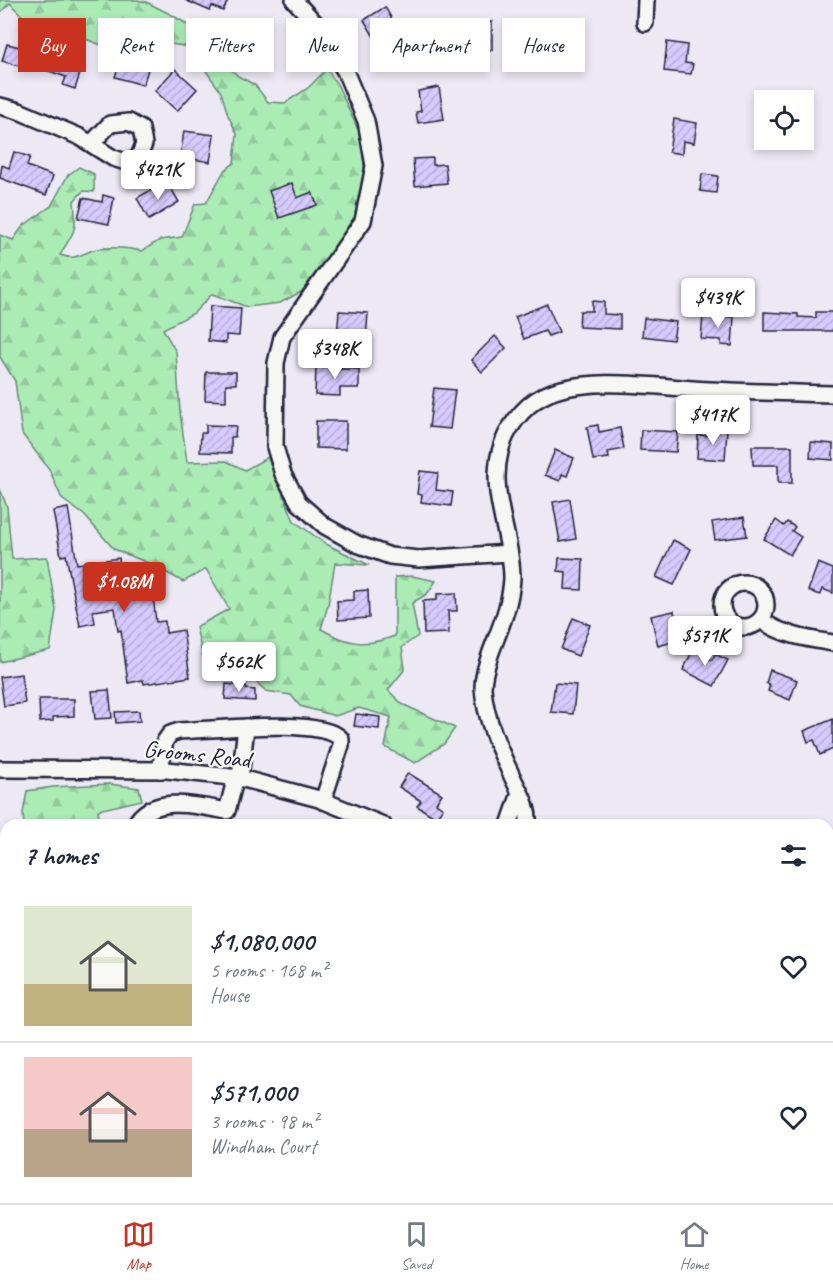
<!DOCTYPE html>
<html lang="en">
<head>
<meta charset="utf-8">
<style>
	:root { --surface:#fff; --page:#f2f2f3; --text:#1f2937; --muted:#747a83; --line:#e0e1e3; --accent:#c8321e }
	body { margin:0; font-family:Caveat,sans-serif; background:var(--page); color:var(--text); height:100vh; display:flex; flex-direction:column; font-size:22px; white-space:nowrap }
	* { box-sizing:border-box; margin:0 }
	p { font-size:20px; color:var(--muted) }
	.icon { flex:none; width:33px; height:33px; fill:none; stroke:currentColor; stroke-width:2; stroke-linecap:round; stroke-linejoin:round }
	.map { position:relative; flex:1; overflow:hidden }
	.details { position:absolute; left:0px; top:819px; width:834px; height:384px; display:flex; flex-direction:column; background:var(--surface); border-radius:18px 18px 0 0; box-shadow:0 3px 9px #0003 }
	.details>* { flex:none }
	.hud { position:absolute; left:18px; top:18px; width:798px; height:54px; display:flex; gap:12px }
	.tools { position:absolute; left:754px; top:90px; display:grid; gap:12px }
	.tools a { display:grid; place-items:center; width:60px; height:60px; border-radius:0px; background:var(--surface); box-shadow:0 3px 9px #0003; font-size:30px }
	.price { position:absolute; translate:-50% -51px; padding:0 14px; border-radius:6px; background:#fff; color:#222; font-size:20px; line-height:39px; filter:drop-shadow(0 2px 3px #0008) }
	.price::after { content:''; position:absolute; left:50%; top:36px; width:18px; height:14px; margin-left:-9px; background:inherit; clip-path:polygon(0 0,100% 0,50% 100%) }
	.price.active { background:var(--accent); color:#fff }
	ul { padding:0; list-style:none }
	li { display:flex; align-items:center; gap:18px; height:150px; padding:0 24px }
	li+li { border-top:2px solid var(--line) }
	li span { display:grid; place-items:center; flex:none; width:168px; height:120px; border-radius:0px; color:#555 }
	li>.icon { margin-inline-start:auto }
	span .icon { width:72px; height:72px; fill:#fffc; stroke-width:1 }
	li b { font-size:26px }
	h2 { display:flex; justify-content:space-between; align-items:center; height:72px; padding:0 24px; font-size:26px }
	.pill { padding:0 21px; border-radius:0px; background:var(--surface); box-shadow:0 3px 9px #0003; font-size:21px; line-height:54px }
	.pill.active { background:var(--accent); color:#fff }
	.tab-bar { display:flex; justify-content:space-around; align-items:center; height:84px; border-top:2px solid var(--line); background:var(--surface); font-size:16px; color:var(--muted) }
	.tab-bar a { display:grid; justify-items:center; gap:3px }
	.tab-bar .active { color:var(--accent) }
	.map>svg:first-child { display:block }
</style>
</head>
<body>
<div class="map">
<svg width="833" height="1203" viewBox="0 0 833 1203">
	<defs>
		<pattern id="forest-firs" width="22" height="20" patternUnits="userSpaceOnUse" patternTransform="scale(1.5)"><rect width="22" height="20" fill="#abecb5"/><path d="M5 1l3.5 6h-7zM16 11l3.5 6h-7z" fill="#93ca9d"/></pattern>
		<pattern id="building-hatch" width="6" height="6" patternUnits="userSpaceOnUse" patternTransform="scale(1.5)"><rect width="6" height="6" fill="#d6cbfd"/><path d="M-1 1l2-2M0 6l6-6M5 7l2-2" fill="none" stroke="#b7aeda"/></pattern>
	</defs>
	<rect width="100%" height="100%" fill="#ece9f5"/>
	<filter id="ink" filterUnits="userSpaceOnUse"><feTurbulence type="fractalNoise" baseFrequency=".0167" numOctaves="2"/><feDisplacementMap in="SourceGraphic" scale="12" xChannelSelector="R" yChannelSelector="G"/><feConvolveMatrix kernelMatrix="1 2 1 2 8 2 1 2 1" color-interpolation-filters="sRGB"/></filter>
	<g filter="url(#ink)">
		<g fill="url(#forest-firs)" stroke="#668778" stroke-width="1.5">
			<path d="M 0,0 L 137,0 L 146,2 L 172,15 L 198,31 L 214,52 L 238,76 L 255,85 L 268,102 L 285,103 L 308,88 L 327,69 L 338,86 L 361,136 L 365,175 L 355,218 L 336,247 L 301,292 L 280,303 L 247,307 L 212,294 L 194,313 L 163,329 L 176,352 L 180,412 L 187,462 L 226,461 L 245,470 L 268,457 L 294,521 L 326,544 L 369,565 L 335,563 L 328,605 L 321,629 C 350,645 365,647 395,636 L 395,577 L 412,576 L 436,581 L 427,594 L 412,603 L 418,636 L 402,647 L 405,669 L 388,690 L 402,704 L 455,728 L 444,744 L 415,763 L 385,747 L 391,717 L 359,708 L 335,716 L 300,706 L 291,695 L 266,691 L 237,665 L 207,676 L 196,627 L 229,609 L 206,569 L 183,582 L 153,565 L 114,549 L 84,515 L 62,499 L 49,469 L 22,434 L 15,381 L 0,357 L 0,235 L 13,240 L 23,226 L 51,206 L 68,175 L 79,167 L 94,174 L 94,192 L 83,191 L 74,201 C 77,234 75,229 60,255 C 77,261 81,253 97,249 C 113,246 127,248 142,251 L 160,240 L 182,237 L 195,204 L 206,203 L 224,171 L 234,163 L 237,134 L 228,115 L 221,92 L 189,47 L 171,44 L 149,52 L 115,50 L 80,37 L 47,30 L 24,18 L 10,3 L 0,13 Z"/>
			<polygon points="0,489 7,507 12,559 47,557 56,610 50,650 0,662"/>
			<polygon points="109,784 139,788 142,800 98,810 100,825 24,825 23,813 27,791 53,787"/>
			<polygon points="0,837 6,837 6,1197 432,1197 439,1202 0,1203"/>
		</g>
		<g fill="none" stroke-linecap="round" stroke-linejoin="round">
			<g stroke="#6e8cb0" stroke-width="3">
				<polyline points="0,951 6,976"/>
				<polyline points="6,1022 3,1035 6,1041"/>
				<polyline points="62,1197 63,1203"/>
			</g>
		</g>
		<g fill="url(#building-hatch)" stroke="#22223b" stroke-width="1.5">
			<polygon points="185,0 228,0 223,11 212,6 210,11"/>
			<polygon points="385,7 400,33 379,45 364,20"/>
			<polygon points="492,22 492,50 465,51 465,41 472,41 472,23"/>
			<polygon points="667,42 687,45 685,63 693,64 691,74 664,71"/>
			<polygon points="7,44 20,47 21,44 39,49 32,70 2,61"/>
			<polygon points="129,53 151,60 143,85 115,77 120,62 126,64"/>
			<polygon points="55,54 83,64 75,89 63,85 66,77 49,71"/>
			<polygon points="175,69 197,89 177,111 155,91"/>
			<polygon points="439,87 444,119 418,123 416,112 421,111 418,91"/>
			<polygon points="674,119 697,123 694,143 683,141 682,154 669,152"/>
			<polygon points="184,131 214,135 210,162 180,157"/>
			<polygon points="14,152 30,157 27,166 53,176 46,195 0,178 2,165 9,168"/>
			<polygon points="433,158 433,165 445,164 447,183 415,186 413,159"/>
			<polygon points="702,174 718,176 716,193 700,191"/>
			<polygon points="168,183 179,202 149,220 137,198 156,187 158,189"/>
			<polygon points="292,183 297,198 312,192 317,205 279,218 269,191"/>
			<polygon points="103,195 114,198 109,224 78,218 83,198 102,202"/>
			<polygon points="592,301 604,302 604,314 620,315 620,329 579,327 580,311 592,311"/>
			<polygon points="547,304 559,332 548,336 545,331 524,339 515,317"/>
			<polygon points="210,306 241,308 239,336 226,335 226,343 208,341"/>
			<polygon points="339,311 368,313 366,340 337,339"/>
			<polygon points="764,312 798,314 798,317 816,318 816,312 833,312 833,331 764,331"/>
			<polygon points="703,315 734,317 732,346 721,345 721,340 701,339"/>
			<polygon points="644,318 676,322 673,340 642,336"/>
			<polygon points="495,336 506,348 482,372 471,360"/>
			<polygon points="316,365 341,366 341,369 359,369 359,388 340,388 340,396 315,395"/>
			<polygon points="206,372 236,372 236,384 226,384 226,401 205,400"/>
			<polygon points="434,388 455,390 450,429 429,427"/>
			<polygon points="316,421 346,421 346,449 316,448"/>
			<polygon points="206,425 236,426 235,437 231,437 231,453 200,452 201,433 206,433"/>
			<polygon points="598,425 599,432 620,428 624,449 608,452 609,458 593,460 587,427"/>
			<polygon points="714,429 727,430 725,460 697,458 698,435 713,436"/>
			<polygon points="641,430 678,432 676,452 640,450"/>
			<polygon points="811,442 833,444 833,460 810,458"/>
			<polygon points="752,446 792,446 792,483 778,483 778,465 753,465"/>
			<polygon points="555,450 574,458 567,476 562,474 560,481 545,475"/>
			<polygon points="420,471 438,473 436,490 453,492 451,506 421,502 422,495 417,494"/>
			<polygon points="570,499 576,539 560,542 553,502"/>
			<polygon points="68,508 77,564 119,558 122,582 141,580 142,588 152,587 156,622 165,621 166,633 183,630 190,677 144,684 143,680 128,683 121,630 118,631 115,608 93,611 95,623 80,626 66,555 61,556 53,511"/>
			<polygon points="744,517 747,536 715,540 712,522"/>
			<polygon points="776,520 784,526 787,522 795,527 792,531 801,537 790,555 764,539"/>
			<polygon points="673,540 691,549 674,585 656,577"/>
			<polygon points="559,558 583,559 582,590 565,589 566,572 558,571"/>
			<polygon points="818,563 833,569 833,593 822,589 820,595 808,591"/>
			<polygon points="368,590 369,618 338,620 337,601 354,600 354,591"/>
			<polygon points="456,593 457,611 448,611 449,633 424,634 423,601 437,600 437,594"/>
			<polygon points="674,611 680,640 658,646 651,616"/>
			<polygon points="573,618 590,625 578,656 561,649"/>
			<polygon points="693,650 712,660 715,654 728,660 714,686 683,670"/>
			<polygon points="770,670 797,680 790,700 768,691 770,685 766,683"/>
			<polygon points="21,674 25,703 4,706 0,677"/>
			<polygon points="555,683 576,685 573,714 551,712"/>
			<polygon points="226,684 246,686 246,689 255,690 255,701 225,699"/>
			<polygon points="109,690 112,718 95,719 92,691"/>
			<polygon points="39,699 74,699 74,716 53,717 53,721 40,722"/>
			<polygon points="139,711 140,721 116,723 115,712"/>
			<polygon points="356,714 380,717 379,729 354,726"/>
			<polygon points="833,719 833,749 820,755 814,740 808,742 804,731"/>
			<polygon points="408,773 442,794 436,803 443,808 436,818 417,806 421,801 399,787"/>
		</g>
		<g fill="none" stroke-linecap="round" stroke-linejoin="round">
			<defs>
				<g id="minor">
					<polyline points="294,0 317,25 345,71 366,121 374,166 363,221 282,337 276,363 275,447 283,474 299,503 325,526 357,544 390,556 419,559 509,553"/>
					<polyline points="645,23 646,0"/>
					<polyline points="0,106 19,111 80,137 113,158 126,162 138,159 144,144 141,129 129,122 110,124 91,144"/>
					<circle cx="744" cy="605" r="22"/>
					<path d="M 761,620 C 781,635 808,639 833,643"/>
					<polyline points="0,769 167,770 240,778 319,799 383,825"/>
					<path d="M 160,770 L 165,741 L 170,734 L 179,731 C 210,730 321,717 341,739 L 341,745 L 323,801"/>
					<polyline points="240,778 246,727"/>
					<path d="M 135,825 C 151,793 200,806 227,811 L 236,777"/>
					<polyline points="509,825 520,793"/>
					<path d="M 528,825 C 530,806 518,790 511,774 C 498,747 485,717 483,688 C 483,675 487,664 491,652 C 500,628 511,604 512,578 C 512,535 489,495 500,452 C 505,430 523,406 543,396 C 586,374 663,388 710,390 C 751,392 792,393 833,394"/>
					<polyline points="828,1125 833,1128"/>
					<polyline points="644,1197 646,1203"/>
					<polyline points="475,1203 477,1197"/>
				</g>
			</defs>
			<use href="#minor" stroke="#22223b" stroke-width="20"/>
			<use href="#minor" stroke="#f6f6f2" stroke-width="15"/>
		</g>
	</g>
	<g text-anchor="middle" stroke-width="4.5" stroke-linejoin="round" paint-order="stroke">
		<g font-size="24" fill="#22223b" stroke="#f6f6f2">
			<text transform="translate(197 754) rotate(6)" y="8">Grooms Road</text>
		</g>
	</g>
</svg>
<div class="tools">
<a><svg class="icon" aria-label="locate" viewBox="0 0 24 24"><circle cx="12" cy="12" r="6"/><path d="M12 2v4M12 18v4M2 12h4M18 12h4"/></svg></a>
</div>
<b class="price" style="left:158px;top:201px">$421K</b>
<b class="price" style="left:718px;top:329px">$439K</b>
<b class="price" style="left:335px;top:380px">$348K</b>
<b class="price" style="left:713px;top:446px">$417K</b>
<b class="price active" style="left:124px;top:613px">$1.08M</b>
<b class="price" style="left:705px;top:667px">$571K</b>
<b class="price" style="left:239px;top:693px">$562K</b>
<div class="hud">
<a class="pill active">Buy</a>
<a class="pill">Rent</a>
<a class="pill">Filters</a>
<a class="pill">New</a>
<a class="pill">Apartment</a>
<a class="pill">House</a>
</div>
<section class="details">
<h2>7 homes<svg class="icon" aria-label="filters" viewBox="0 0 24 24"><path d="M4 7h16M4 17h16"/><circle cx="9" cy="7" r="2"/><circle cx="15" cy="17" r="2"/></svg></h2>
<ul>
<li><span style="background:linear-gradient(#dfe7d0 65%,#c2b280 0)"><svg class="icon" aria-label="home" viewBox="0 0 24 24"><path d="M3 11l9-7 9 7M6 9v11h12V9"/></svg></span><div><b>$1,080,000</b><p>5 rooms · 168 m²</p><p>House</p></div><svg class="icon" aria-label="heart" viewBox="0 0 24 24"><path d="M12 20l-8-8c-3-5 5-10 8-4 3-6 11-1 8 4z"/></svg></li>
<li><span style="background:linear-gradient(#f6c9c9 60%,#b9a48a 0)"><svg class="icon" aria-label="home" viewBox="0 0 24 24"><path d="M3 11l9-7 9 7M6 9v11h12V9"/></svg></span><div><b>$571,000</b><p>3 rooms · 98 m²</p><p>Windham Court</p></div><svg class="icon" aria-label="heart" viewBox="0 0 24 24"><path d="M12 20l-8-8c-3-5 5-10 8-4 3-6 11-1 8 4z"/></svg></li>
</ul>
</section>
</div>
<nav class="tab-bar">
<a class="active"><svg class="icon" aria-label="map" viewBox="0 0 24 24"><path d="M3 6l6-2 6 2 6-2v14l-6 2-6-2-6 2zM9 4v14M15 6v14"/></svg>Map</a>
<a><svg class="icon" aria-label="saved" viewBox="0 0 24 24"><path d="M7 4h10v16l-5-4-5 4z"/></svg>Saved</a>
<a><svg class="icon" aria-label="home" viewBox="0 0 24 24"><path d="M3 11l9-7 9 7M6 9v11h12V9"/></svg>Home</a>
</nav>
</body>
</html>
